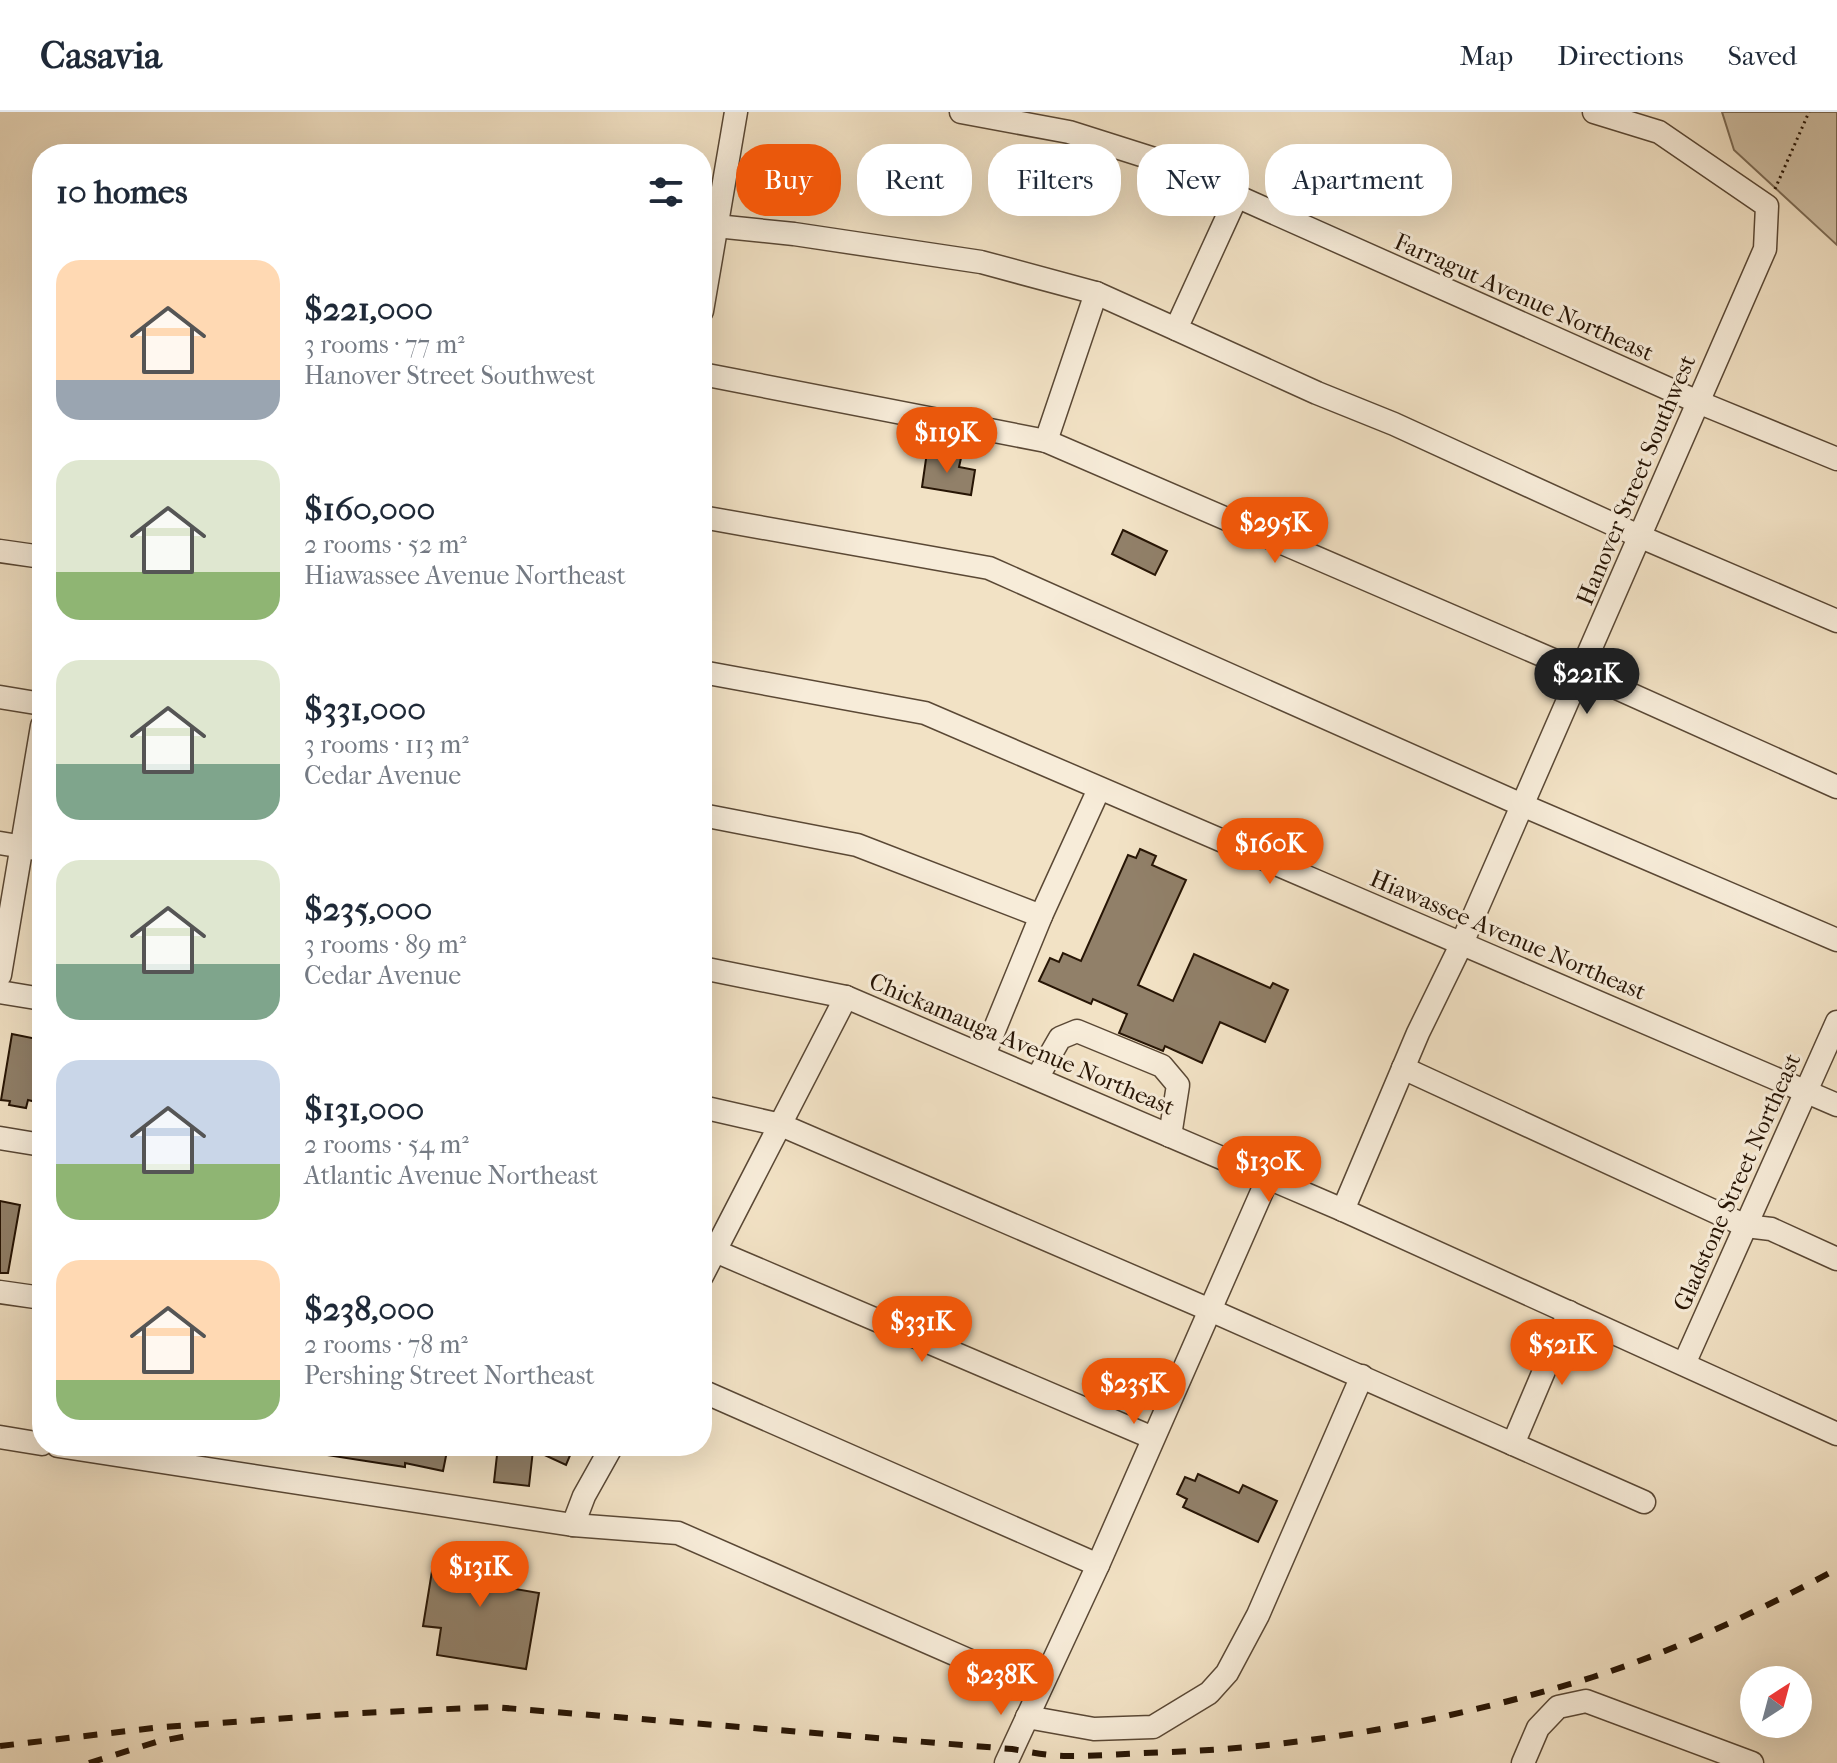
<!DOCTYPE html>
<html lang="en">
<head>
<meta charset="utf-8">
<style>
	:root { --surface:#fff; --page:#f2f2f3; --text:#1f2937; --muted:#747a83; --line:#e0e1e3; --accent:#ea580c }
	body { margin:0; font-family:"IM FELL French Canon",serif; background:var(--page); color:var(--text); height:100vh; display:flex; flex-direction:column; font-size:30px; white-space:nowrap }
	* { box-sizing:border-box; margin:0 }
	p { font-size:26px; color:var(--muted) }
	.icon { flex:none; width:44px; height:44px; fill:none; stroke:currentColor; stroke-width:2; stroke-linecap:round; stroke-linejoin:round }
	.map { position:relative; flex:1; overflow:hidden }
	.details { position:absolute; left:32px; top:32px; width:680px; height:1312px; display:flex; flex-direction:column; background:var(--surface); border-radius:32px; box-shadow:0 8px 32px #0002 }
	.details>* { flex:none }
	.guide { position:absolute; left:736px; top:32px; width:760px; height:72px; display:flex; gap:16px }
	.needle { width:52px; rotate:36deg }
	.buttons { position:absolute; left:1740px; top:1554px; display:grid; gap:16px }
	.buttons a { display:grid; place-items:center; width:72px; height:72px; border-radius:50%; background:var(--surface); box-shadow:0 8px 32px #0002; font-size:40px }
	.price { position:absolute; translate:-50% -68px; padding:0 18px; border-radius:28px; background:var(--accent); color:#fff; font-size:26px; line-height:52px; filter:drop-shadow(0 2px 4px #0008) }
	.price::after { content:''; position:absolute; left:50%; top:48px; width:24px; height:18px; margin-left:-12px; background:inherit; clip-path:polygon(0 0,100% 0,50% 100%) }
	.price.current { background:#222; color:#fff }
	ul { padding:0; list-style:none }
	li { display:flex; align-items:center; gap:24px; height:200px; padding:0 24px }
	li span { display:grid; place-items:center; flex:none; width:224px; height:160px; border-radius:24px; color:#555 }
	li>.icon { margin-inline-start:auto }
	span .icon { width:96px; height:96px; fill:#fffc; stroke-width:1 }
	li b { font-size:34px }
	h2 { display:flex; justify-content:space-between; align-items:center; height:96px; padding:0 24px; font-size:34px }
	.tag { padding:0 28px; border-radius:32px; background:var(--surface); box-shadow:0 8px 32px #0002; font-size:28px; line-height:72px }
	.tag.current { background:var(--accent); color:#fff }
	header { display:flex; align-items:center; gap:48px; box-sizing:border-box; height:112px; padding:0 40px; background:var(--surface); border-bottom:2px solid var(--line) }
	header strong { font-size:38px }
	nav { display:flex; gap:44px; margin-inline-start:auto; font-size:28px }
	.map>svg:first-child { display:block }
</style>
</head>
<body>
<header>
<strong>Casavia</strong>
<nav><a>Map</a><a>Directions</a><a>Saved</a></nav>
</header>
<div class="map">
<svg width="1837" height="1651" viewBox="0 0 1837 1651">
	<rect width="100%" height="100%" fill="#f2e2c5"/>
	<filter id="stains"><feTurbulence type="fractalNoise" baseFrequency=".0025" numOctaves="4"/><feColorMatrix values="0 0 0 0 .2 0 0 0 0 .09 0 0 0 0 .02 0 0 0 .5 -.17"/></filter>
	<radialGradient id="worn" r=".72"><stop offset=".6" stop-color="#630" stop-opacity="0"/><stop offset="1" stop-color="#630" stop-opacity=".3"/></radialGradient>
	<polygon fill="#cfbfa4" stroke="#7b6a54" stroke-width="2" points="1722,0 1837,0 1837,133 1734,38"/>
	<g fill="#918069" stroke="#271505" stroke-width="2">
		<polygon points="927,340 961,346 959,355 975,358 971,383 922,375"/>
		<polygon points="1123,418 1167,439 1155,463 1112,442"/>
		<polygon points="1140,737 1156,744 1152,753 1186,768 1138,873 1173,889 1194,842 1270,876 1273,871 1288,878 1265,930 1220,910 1202,951 1165,934 1163,939 1119,921 1127,902 1093,887 1091,892 1039,869 1050,846 1059,850 1063,841 1081,849 1128,743 1136,746"/>
		<polygon points="12,922 42,928 42,955 36,990 28,988 26,996 9,993 10,989 1,988"/>
		<polygon points="0,1089 20,1093 8,1161 0,1161"/>
		<polygon points="320,1334 448,1334 443,1359 405,1351 405,1355 320,1342"/>
		<polygon points="498,1334 517,1334 516,1336 533,1338 529,1374 494,1370"/>
		<polygon points="525,1334 574,1334 566,1353"/>
		<polygon points="1198,1362 1239,1381 1243,1373 1277,1389 1258,1430 1183,1395 1187,1387 1177,1382 1185,1365 1195,1369"/>
		<polygon points="454,1434 514,1444 509,1476 539,1481 526,1557 437,1543 441,1516 423,1514 434,1447 451,1450"/>
	</g>
	<g fill="none" stroke-linecap="round" stroke-linejoin="round">
		<defs>
			<g id="minor">
				<polyline points="961,0 1069,20 1151,46 1698,290 1837,347"/>
				<polyline points="1236,86 1176,217 1317,281 1394,312 1641,425 1837,509"/>
				<polyline points="716,114 794,122 981,150 1096,181 1176,217"/>
				<polyline points="702,199 736,0"/>
				<polyline points="702,262 1046,329 1581,560 1837,675"/>
				<polyline points="1046,329 1096,181"/>
				<polyline points="702,405 989,456 1522,693 1837,828"/>
				<polyline points="0,439 42,445"/>
				<polyline points="702,560 925,601 1837,993"/>
				<polyline points="0,585 42,592"/>
				<polyline points="702,703 857,733 1041,804"/>
				<polyline points="0,731 42,738"/>
				<polyline points="702,856 846,885 1343,1098 1837,1322"/>
				<polyline points="0,863 42,614"/>
				<polyline points="0,880 42,887"/>
				<polyline points="984,943 1041,804 1099,677"/>
				<polyline points="1403,956 1746,1114 1771,1117 1837,1147"/>
				<polyline points="1037,966 1060,926 1077,919 1162,954 1178,973 1170,1024"/>
				<polyline points="702,995 781,1013 1210,1198 1644,1390"/>
				<polyline points="0,1026 42,1033"/>
				<polyline points="1343,1098 1418,921 1462,831 1765,137 1767,94 1659,20 1594,0"/>
				<polyline points="702,1137 715,1139 1153,1326"/>
				<polyline points="702,1164 846,885"/>
				<polyline points="0,1180 42,1186"/>
				<polyline points="1684,1252 1837,910"/>
				<polyline points="702,1279 1098,1453"/>
				<polyline points="0,1325 42,1332"/>
				<polyline points="1513,1332 1569,1200"/>
				<polyline points="58,1334 573,1413 678,1421 1039,1579"/>
				<polyline points="573,1413 584,1384 612,1334"/>
				<polyline points="1027,1605 1094,1617 1153,1615 1209,1581 1227,1561 1258,1503 1362,1264"/>
				<polyline points="1006,1651 1098,1453 1268,1066"/>
				<polyline points="1523,1651 1538,1616 1558,1595 1586,1589 1752,1651"/>
			</g>
		</defs>
		<use href="#minor" stroke="#5a4835" stroke-width="25"/>
		<polyline stroke="#271505" stroke-width="3" stroke-dasharray="2 4" stroke-linecap="butt" points="1775,77 1809,0"/>
		<use href="#minor" stroke="#f7ecd9" stroke-width="22"/>
		<g stroke="#271505" stroke-width="6" stroke-dasharray="14 14" stroke-linecap="butt">
			<path d="M 0,1634 L 162,1615 L 361,1601 L 493,1595 L 1012,1637 C 1030,1640 1049,1644 1067,1644 C 1101,1644 1135,1641 1170,1640 C 1311,1635 1458,1607 1593,1565 C 1677,1538 1759,1499 1837,1457"/>
			<polyline points="89,1651 156,1630 192,1623"/>
		</g>
	</g>
	<g text-anchor="middle" stroke-width="6" stroke-linejoin="round" paint-order="stroke">
		<g font-size="24" fill="#271505" stroke="#f7ecd9">
			<text transform="translate(1524 185) rotate(24)" y="8">Farragut Avenue Northeast</text>
			<text transform="translate(1636 368) rotate(-67)" y="8">Hanover Street Southwest</text>
			<text transform="translate(1508 823) rotate(23)" y="8">Hiawassee Avenue Northeast</text>
			<text transform="translate(1022 932) rotate(23)" y="8">Chickamauga Avenue Northeast</text>
			<text transform="translate(1737 1070) rotate(-66)" y="8">Gladstone Street Northeast</text>
		</g>
	</g>
	<rect width="100%" height="100%" filter="url(#stains)"/>
	<rect width="100%" height="100%" fill="url(#worn)"/>
</svg>
<div class="buttons">
<a><svg class="needle" viewBox="-14 -14 28 28"><path d="M0-13l5 13h-10z" fill="#e53935"/><path d="M0 13l5-13h-10z" fill="#747a83"/></svg></a>
</div>
<b class="price" style="left:947px;top:363px">$119K</b>
<b class="price" style="left:1275px;top:453px">$295K</b>
<b class="price current" style="left:1587px;top:604px">$221K</b>
<b class="price" style="left:1270px;top:774px">$160K</b>
<b class="price" style="left:1269px;top:1092px">$130K</b>
<b class="price" style="left:922px;top:1252px">$331K</b>
<b class="price" style="left:1562px;top:1275px">$521K</b>
<b class="price" style="left:1134px;top:1314px">$235K</b>
<b class="price" style="left:480px;top:1497px">$131K</b>
<b class="price" style="left:1001px;top:1605px">$238K</b>
<div class="guide">
<a class="tag current">Buy</a>
<a class="tag">Rent</a>
<a class="tag">Filters</a>
<a class="tag">New</a>
<a class="tag">Apartment</a>
</div>
<section class="details">
<h2>10 homes<svg class="icon" aria-label="filters" viewBox="0 0 24 24"><path d="M4 7h16M4 17h16"/><circle cx="9" cy="7" r="2"/><circle cx="15" cy="17" r="2"/></svg></h2>
<ul>
<li><span style="background:linear-gradient(#ffd9b3 75%,#9aa5b1 0)"><svg class="icon" aria-label="home" viewBox="0 0 24 24"><path d="M3 11l9-7 9 7M6 9v11h12V9"/></svg></span><div><b>$221,000</b><p>3 rooms · 77 m²</p><p>Hanover Street Southwest</p></div></li>
<li><span style="background:linear-gradient(#dfe7d0 70%,#8fb573 0)"><svg class="icon" aria-label="home" viewBox="0 0 24 24"><path d="M3 11l9-7 9 7M6 9v11h12V9"/></svg></span><div><b>$160,000</b><p>2 rooms · 52 m²</p><p>Hiawassee Avenue Northeast</p></div></li>
<li><span style="background:linear-gradient(#dfe7d0 65%,#7fa58c 0)"><svg class="icon" aria-label="home" viewBox="0 0 24 24"><path d="M3 11l9-7 9 7M6 9v11h12V9"/></svg></span><div><b>$331,000</b><p>3 rooms · 113 m²</p><p>Cedar Avenue</p></div></li>
<li><span style="background:linear-gradient(#dfe7d0 65%,#7fa58c 0)"><svg class="icon" aria-label="home" viewBox="0 0 24 24"><path d="M3 11l9-7 9 7M6 9v11h12V9"/></svg></span><div><b>$235,000</b><p>3 rooms · 89 m²</p><p>Cedar Avenue</p></div></li>
<li><span style="background:linear-gradient(#c9d6e8 65%,#8fb573 0)"><svg class="icon" aria-label="home" viewBox="0 0 24 24"><path d="M3 11l9-7 9 7M6 9v11h12V9"/></svg></span><div><b>$131,000</b><p>2 rooms · 54 m²</p><p>Atlantic Avenue Northeast</p></div></li>
<li><span style="background:linear-gradient(#ffd9b3 75%,#8fb573 0)"><svg class="icon" aria-label="home" viewBox="0 0 24 24"><path d="M3 11l9-7 9 7M6 9v11h12V9"/></svg></span><div><b>$238,000</b><p>2 rooms · 78 m²</p><p>Pershing Street Northeast</p></div></li>
</ul>
</section>
</div>
</body>
</html>
